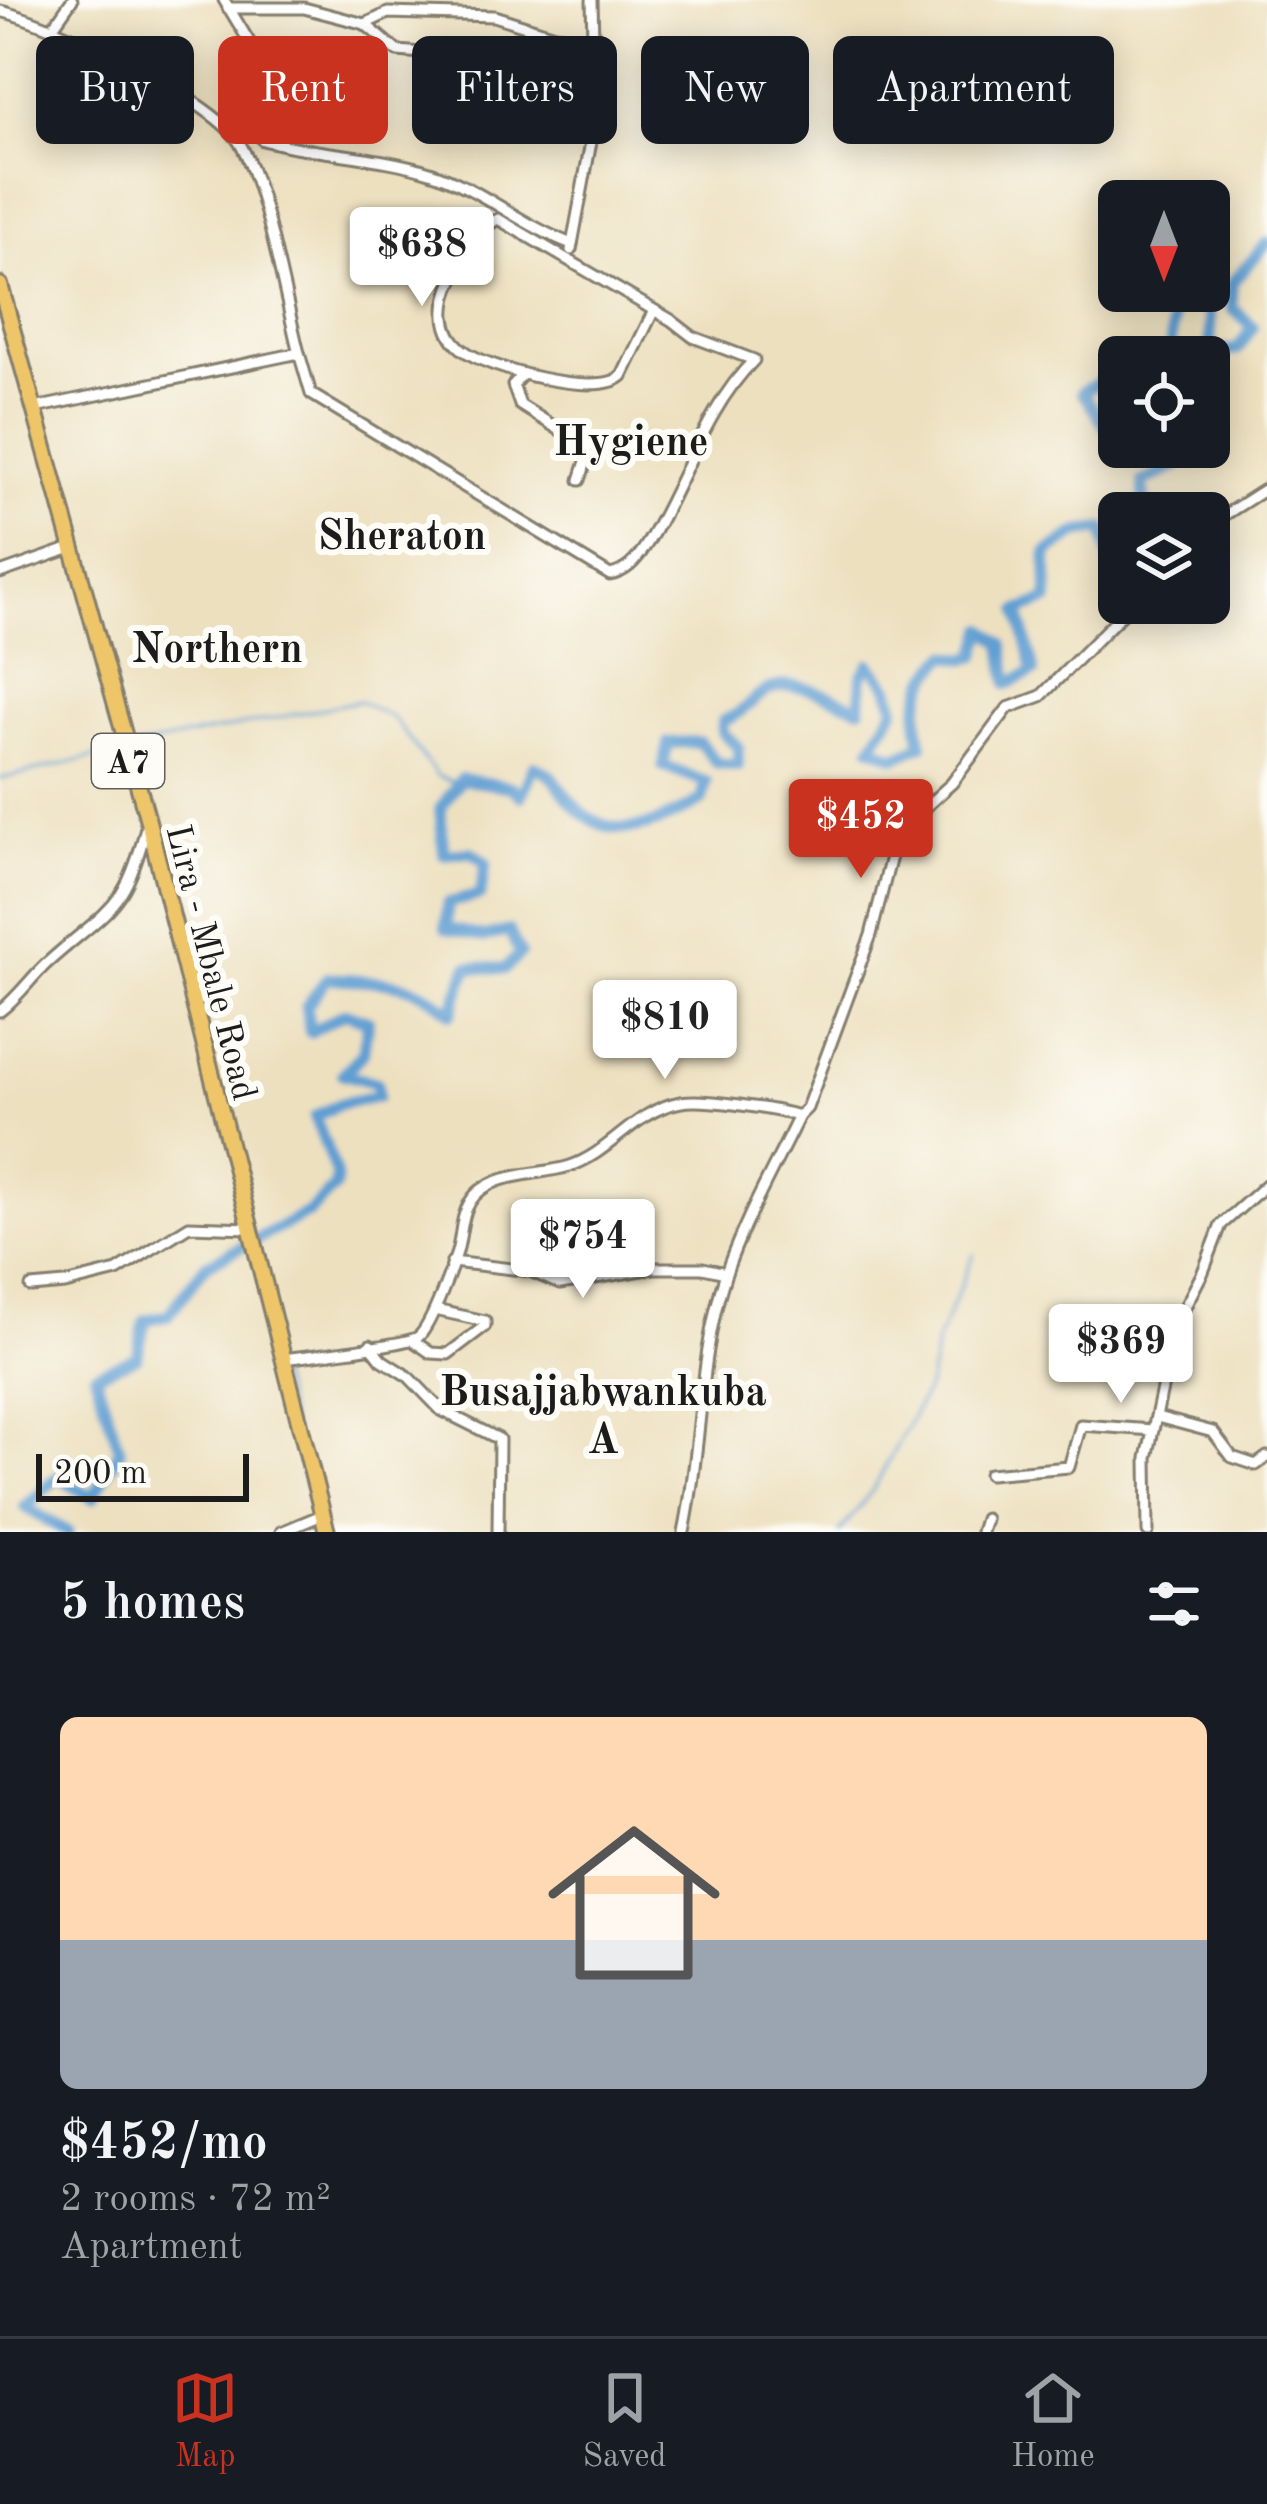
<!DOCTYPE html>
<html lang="en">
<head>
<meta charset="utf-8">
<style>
	:root { --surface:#171b24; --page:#242831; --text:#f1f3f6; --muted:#9ea1a6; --line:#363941; --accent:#c8321e }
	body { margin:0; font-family:"Old Standard TT",serif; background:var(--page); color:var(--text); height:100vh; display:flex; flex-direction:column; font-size:45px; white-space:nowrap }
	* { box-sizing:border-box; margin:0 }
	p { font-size:39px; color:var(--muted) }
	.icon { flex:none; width:66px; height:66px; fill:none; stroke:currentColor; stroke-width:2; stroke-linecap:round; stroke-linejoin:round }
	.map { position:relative; height:1532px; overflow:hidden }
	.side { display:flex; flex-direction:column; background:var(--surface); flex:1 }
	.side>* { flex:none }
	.hud { position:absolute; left:36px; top:36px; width:1197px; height:108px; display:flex; gap:24px }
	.needle { width:78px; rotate:180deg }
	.fabs { position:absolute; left:1098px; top:180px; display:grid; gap:24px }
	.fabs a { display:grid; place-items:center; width:132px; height:132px; border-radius:18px; background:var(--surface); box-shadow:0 6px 30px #0003; font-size:60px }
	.scale { position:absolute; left:36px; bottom:30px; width:213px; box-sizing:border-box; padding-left:12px; border:6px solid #1c1c1c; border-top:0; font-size:33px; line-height:42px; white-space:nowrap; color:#1c1c1c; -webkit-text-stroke:9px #fdfcf7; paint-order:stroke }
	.price { position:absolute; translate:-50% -102px; padding:0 27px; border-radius:12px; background:#fff; color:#222; font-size:39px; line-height:78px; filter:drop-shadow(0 3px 6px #0008) }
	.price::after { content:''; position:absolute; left:50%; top:72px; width:36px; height:27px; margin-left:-18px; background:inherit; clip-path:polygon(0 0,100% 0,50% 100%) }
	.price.on { background:var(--accent); color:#fff }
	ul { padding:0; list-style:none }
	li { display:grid; align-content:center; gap:24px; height:636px; padding:0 60px }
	li span { display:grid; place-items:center; height:372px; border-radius:18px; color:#555 }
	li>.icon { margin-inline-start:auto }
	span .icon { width:216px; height:216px; fill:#fffc; stroke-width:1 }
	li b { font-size:51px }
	h2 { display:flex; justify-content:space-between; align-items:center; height:144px; padding:0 60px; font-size:51px }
	.pill { padding:0 42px; border-radius:18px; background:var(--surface); box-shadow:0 6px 30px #0003; font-size:42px; line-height:108px }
	.pill.on { background:var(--accent); color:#fff }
	.tabs { display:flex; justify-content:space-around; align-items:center; height:168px; border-top:3px solid var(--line); background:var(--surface); font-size:33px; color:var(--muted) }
	.tabs a { display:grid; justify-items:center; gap:6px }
	.tabs .on { color:var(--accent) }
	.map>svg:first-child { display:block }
</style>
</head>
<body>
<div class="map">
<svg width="1267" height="1532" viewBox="0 0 1267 1532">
	<rect width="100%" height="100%" fill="#fdfcf7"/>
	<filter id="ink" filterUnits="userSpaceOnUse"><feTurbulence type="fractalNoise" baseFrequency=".00833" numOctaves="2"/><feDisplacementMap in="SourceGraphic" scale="24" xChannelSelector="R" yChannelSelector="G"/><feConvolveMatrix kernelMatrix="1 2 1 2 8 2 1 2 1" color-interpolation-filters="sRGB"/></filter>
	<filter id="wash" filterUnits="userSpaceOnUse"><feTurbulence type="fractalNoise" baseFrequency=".004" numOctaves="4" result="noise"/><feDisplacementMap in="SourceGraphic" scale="48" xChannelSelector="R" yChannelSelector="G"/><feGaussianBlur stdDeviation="2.7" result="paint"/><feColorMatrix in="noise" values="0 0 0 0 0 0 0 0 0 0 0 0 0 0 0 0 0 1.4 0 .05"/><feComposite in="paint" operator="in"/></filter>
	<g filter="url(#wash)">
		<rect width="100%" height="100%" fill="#ede0bf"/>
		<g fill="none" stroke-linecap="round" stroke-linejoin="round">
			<g stroke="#609fd2" stroke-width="3">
				<polyline points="136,747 359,701 393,718 437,776 458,784"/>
				<polyline points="0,779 121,751"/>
				<polyline points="277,1371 297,1451"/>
				<polyline points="298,1455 301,1466"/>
				<polyline points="302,1470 314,1513"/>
				<polyline points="840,1532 874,1488 928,1387 937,1341 974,1254"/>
			</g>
			<g stroke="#609fd2" stroke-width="12">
				<polyline points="1170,357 1175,292 1198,293 1210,316 1211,352 1237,350 1253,327 1232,308 1232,283 1267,243"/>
				<polyline points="1119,378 1111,376 1082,392 1115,441 1119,440"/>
				<polyline points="1176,513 1144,504 1143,482 1177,466 1180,447"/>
				<path d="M 68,1532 L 25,1507 L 58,1477 L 93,1498 L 120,1450 L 95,1374 L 137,1357 L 145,1320 L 168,1315 L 206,1265 L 308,1213 L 335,1187 L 336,1174 L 315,1117 L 339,1104 L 378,1096 L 377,1083 L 343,1074 L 363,1053 L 368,1021 L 345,1013 L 310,1032 L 306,1007 L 327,978 C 375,981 417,978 451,1014 L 468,967 L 505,969 L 520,954 L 509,931 L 484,937 L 446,928 L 448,903 L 480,895 L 486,863 L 471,852 L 444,854 L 440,809 L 461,779 L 511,787 L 521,796 L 534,766 C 560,777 556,787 574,805 C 615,848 660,824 702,800 L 706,782 L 663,766 L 668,743 L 699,742 L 717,763 L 738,766 L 738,747 L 722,732 L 723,721 C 742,714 748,704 763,693 C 790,674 832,698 860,708 L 862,676 L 870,664 L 889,687 L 895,708 L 872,747 L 896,757 L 922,745 C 913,708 920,680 948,655 L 965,659 L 977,655 L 985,629 L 1003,644 L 1008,684 L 1034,671 L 1019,611 L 1048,600 L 1047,553 L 1077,533 L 1103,529 L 1113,574 L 1119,572"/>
			</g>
		</g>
	</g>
	<g filter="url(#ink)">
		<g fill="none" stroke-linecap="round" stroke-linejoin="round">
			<defs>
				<g id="minor">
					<path d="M 224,0 L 259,58 L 267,79 L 263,140 C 317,155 376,155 430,172 C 482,189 522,226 572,244"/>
					<polyline points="228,8 304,8 365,24 388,13 494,16 554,35 595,40"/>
					<path d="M 0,11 C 53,23 210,97 239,142 C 266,186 285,299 299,353 L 35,408"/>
					<polyline points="365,24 397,51 448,55 517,74 596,86"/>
					<polyline points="53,27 72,0"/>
					<polyline points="571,250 595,120 592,0"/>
					<path d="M 299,353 L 311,394 L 610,575 C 626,572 636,561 645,547 C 684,487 702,412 754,360 L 693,337 L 671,320 L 498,219 L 488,225 C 472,252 442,284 445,317 C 446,330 452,341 462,349 C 486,369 598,398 622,376 L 654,310"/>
					<polyline points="523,374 513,385 520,405 590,449 580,480"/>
					<polyline points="1209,525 1267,488"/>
					<polyline points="0,573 71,548"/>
					<path d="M 0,1011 C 17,998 30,979 46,964 C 109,907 126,912 147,823"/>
					<polyline points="452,1262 530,1271 560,1284 654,1268 703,1268 726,1273"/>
					<polyline points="31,1287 65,1284 117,1271 189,1226 250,1228"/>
					<polyline points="412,1340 431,1353 448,1354 485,1326 485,1321 435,1310"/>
					<polyline points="370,1345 382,1360 409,1377 441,1410 499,1439 498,1532"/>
					<path d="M 283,1359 C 305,1356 406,1345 418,1337 C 430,1328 450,1272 456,1255 C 462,1238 460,1218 470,1202 C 488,1171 540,1176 570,1166 C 612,1152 635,1110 681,1102 C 704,1098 775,1109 799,1116"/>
					<polyline points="1157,1417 1213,1432 1232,1457 1256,1465 1267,1457"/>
					<polyline points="989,1474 1069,1467 1081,1425 1153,1430"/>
					<polyline points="281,1532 322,1515"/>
					<path d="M 684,1532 C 702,1448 698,1359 725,1276 C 743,1222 774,1168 799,1116 L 807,1108 L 871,935 L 897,833 L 952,783 L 1008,708 L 1041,696 L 1133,603"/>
					<polyline points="981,1532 985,1519"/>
					<polyline points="1148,1532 1147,1458 1176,1324 1203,1272 1221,1225 1267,1184"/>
				</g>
				<polyline id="primary" points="0,285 148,821 327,1532"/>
			</defs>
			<use href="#minor" stroke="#847e6e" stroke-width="15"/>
			<use href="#primary" stroke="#847e6e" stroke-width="20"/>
			<use href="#minor" stroke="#fff" stroke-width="9"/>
			<use href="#primary" stroke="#eec569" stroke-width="14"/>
		</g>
	</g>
	<g text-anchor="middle" stroke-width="12" stroke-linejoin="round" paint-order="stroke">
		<rect fill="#fdfcf7" stroke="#605f5e" stroke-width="3" x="92" y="734" width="72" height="54" rx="9"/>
		<g font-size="33" font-weight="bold" fill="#1c1c1c">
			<text x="128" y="773">A7</text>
		</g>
		<g font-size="36" fill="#1c1c1c" stroke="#fdfcf7">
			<text transform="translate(213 962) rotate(76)" y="13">Lira - Mbale Road</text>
		</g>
		<g font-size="42" font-weight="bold" fill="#1c1c1c" stroke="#fdfcf7">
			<text x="631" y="455">Hygiene</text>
			<text x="402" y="549">Sheraton</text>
			<text x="217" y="662">Northern</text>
			<text x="603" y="1405">Busajjabwankuba<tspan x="603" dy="48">A</tspan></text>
		</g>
	</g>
</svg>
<div class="fabs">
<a><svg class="needle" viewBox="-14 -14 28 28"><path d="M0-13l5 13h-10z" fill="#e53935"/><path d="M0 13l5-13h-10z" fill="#9ea1a6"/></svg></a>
<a><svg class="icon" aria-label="locate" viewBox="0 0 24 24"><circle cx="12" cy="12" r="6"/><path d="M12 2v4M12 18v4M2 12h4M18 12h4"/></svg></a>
<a><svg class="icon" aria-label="layers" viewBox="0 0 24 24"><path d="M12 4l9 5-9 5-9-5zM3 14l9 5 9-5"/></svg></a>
</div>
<div class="scale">200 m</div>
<b class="price" style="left:422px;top:309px">$638</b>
<b class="price on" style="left:861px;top:881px">$452</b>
<b class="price" style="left:665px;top:1082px">$810</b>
<b class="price" style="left:583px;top:1301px">$754</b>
<b class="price" style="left:1121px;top:1406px">$369</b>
<div class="hud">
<a class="pill">Buy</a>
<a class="pill on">Rent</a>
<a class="pill">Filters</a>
<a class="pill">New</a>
<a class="pill">Apartment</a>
</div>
</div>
<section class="side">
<h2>5 homes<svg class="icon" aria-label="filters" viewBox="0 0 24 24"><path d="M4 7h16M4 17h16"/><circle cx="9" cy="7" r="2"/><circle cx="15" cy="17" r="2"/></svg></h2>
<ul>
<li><span style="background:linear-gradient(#ffd9b3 60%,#9aa5b1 0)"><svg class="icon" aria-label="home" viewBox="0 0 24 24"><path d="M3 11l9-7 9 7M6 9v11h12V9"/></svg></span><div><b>$452/mo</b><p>2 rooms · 72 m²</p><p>Apartment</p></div></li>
</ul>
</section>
<nav class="tabs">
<a class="on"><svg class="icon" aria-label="map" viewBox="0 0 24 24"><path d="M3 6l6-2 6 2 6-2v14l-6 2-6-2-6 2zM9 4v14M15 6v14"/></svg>Map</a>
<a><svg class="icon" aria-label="saved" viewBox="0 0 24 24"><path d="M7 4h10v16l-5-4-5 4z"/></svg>Saved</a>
<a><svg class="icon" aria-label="home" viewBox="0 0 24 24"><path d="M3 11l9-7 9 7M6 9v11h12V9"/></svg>Home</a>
</nav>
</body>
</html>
